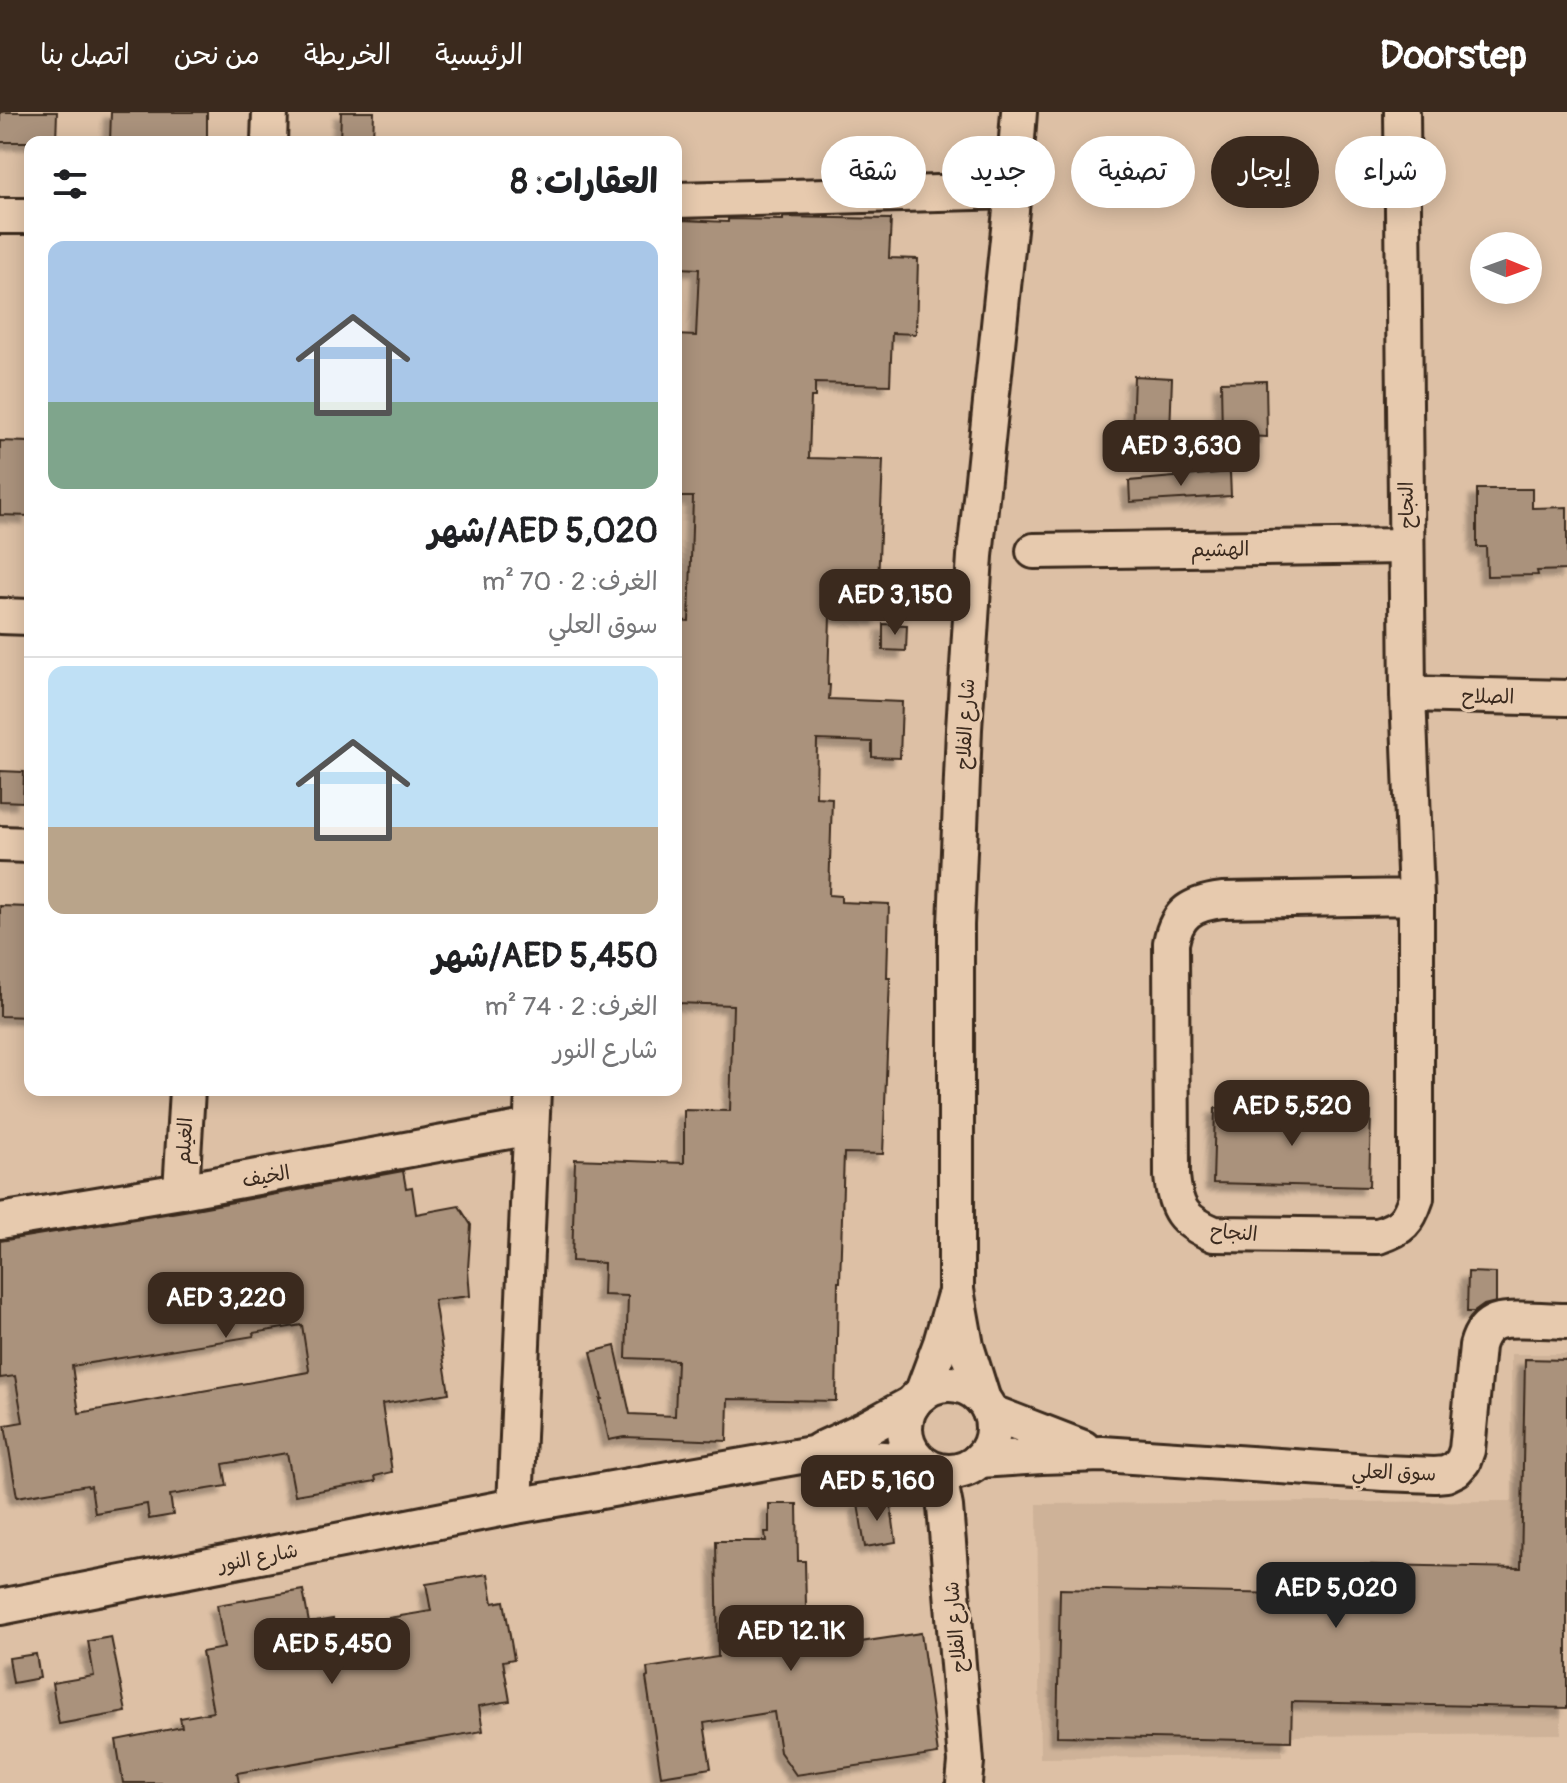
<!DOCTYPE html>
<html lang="ar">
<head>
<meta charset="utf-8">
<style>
	:root { --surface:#fff; --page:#f2f2f2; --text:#202124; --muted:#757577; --line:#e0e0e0; --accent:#3b2a1e }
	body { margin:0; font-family:Pangolin,"Playpen Sans Arabic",sans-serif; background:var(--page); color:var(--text); direction:rtl; height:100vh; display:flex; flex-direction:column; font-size:30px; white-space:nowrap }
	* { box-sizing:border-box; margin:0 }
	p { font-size:26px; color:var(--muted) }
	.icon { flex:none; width:44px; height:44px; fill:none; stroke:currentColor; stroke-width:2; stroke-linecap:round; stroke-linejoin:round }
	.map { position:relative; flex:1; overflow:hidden; direction:ltr }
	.details { position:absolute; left:24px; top:24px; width:658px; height:960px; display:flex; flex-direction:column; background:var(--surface); border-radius:16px; box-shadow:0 4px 20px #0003; direction:rtl }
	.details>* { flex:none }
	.hud { position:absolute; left:706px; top:24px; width:740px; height:72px; direction:rtl; display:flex; gap:16px }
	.needle { width:52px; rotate:91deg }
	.controls { position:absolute; left:1470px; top:120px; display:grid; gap:16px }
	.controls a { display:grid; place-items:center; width:72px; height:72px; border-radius:50%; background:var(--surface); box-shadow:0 4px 20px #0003; font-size:40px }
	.price { position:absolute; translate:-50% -68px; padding:0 18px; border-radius:16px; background:var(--accent); color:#fff; font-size:26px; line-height:52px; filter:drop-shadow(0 2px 4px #0008) }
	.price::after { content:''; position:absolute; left:50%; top:48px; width:24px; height:18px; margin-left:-12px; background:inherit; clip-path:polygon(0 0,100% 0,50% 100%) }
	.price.active { background:#222; color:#fff }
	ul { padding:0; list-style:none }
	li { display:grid; align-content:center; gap:16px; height:424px; padding:0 24px }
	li+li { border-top:2px solid var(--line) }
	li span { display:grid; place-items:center; height:248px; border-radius:16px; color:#555 }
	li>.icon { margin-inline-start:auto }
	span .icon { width:144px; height:144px; fill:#fffc; stroke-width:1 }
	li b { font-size:34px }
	h2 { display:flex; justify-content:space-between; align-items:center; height:96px; padding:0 24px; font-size:34px }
	.pill { padding:0 28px; border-radius:36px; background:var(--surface); box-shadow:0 4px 20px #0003; font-size:28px; line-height:72px }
	.pill.active { background:var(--accent); color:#fff }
	header { display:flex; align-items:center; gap:48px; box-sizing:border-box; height:112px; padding:0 40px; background:var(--accent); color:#fff }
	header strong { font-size:38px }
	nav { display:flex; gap:44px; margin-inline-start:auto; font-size:28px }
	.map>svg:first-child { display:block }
</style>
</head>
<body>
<header>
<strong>Doorstep</strong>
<nav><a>الرئيسية</a><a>الخريطة</a><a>من نحن</a><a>اتصل بنا</a></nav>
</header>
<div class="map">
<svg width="1567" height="1671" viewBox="0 0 1567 1671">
	<defs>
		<filter id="shadow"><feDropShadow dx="-7" dy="7" stdDeviation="2" flood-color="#0004"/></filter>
	</defs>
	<rect width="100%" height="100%" fill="#ddc0a5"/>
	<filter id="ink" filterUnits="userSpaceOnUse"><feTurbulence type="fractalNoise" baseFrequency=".0125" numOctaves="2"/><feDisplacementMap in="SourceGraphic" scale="16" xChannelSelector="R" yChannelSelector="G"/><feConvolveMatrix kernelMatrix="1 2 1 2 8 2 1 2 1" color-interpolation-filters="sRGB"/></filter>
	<g filter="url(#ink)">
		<polygon fill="#ceb298" points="1511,1242 1567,1242 1567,1587 1561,1587 1561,1622 1282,1624 1282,1644 1040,1646 1037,1392 1512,1389"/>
		<g fill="#aa927b" stroke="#3b2a1e" stroke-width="2" fill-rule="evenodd" filter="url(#shadow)">
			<polygon points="0,0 57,0 56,30 0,30"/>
			<polygon points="111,0 207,0 207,30 110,30"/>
			<polygon points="341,0 374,0 373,30 340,30"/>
			<polygon points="783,105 891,107 889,146 918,147 916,222 892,221 890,273 815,271 815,285 811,285 809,346 883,348 878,472 881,472 880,506 830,504 828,573 830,573 829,587 902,590 900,646 872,645 872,630 817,628 816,685 832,686 829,783 841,784 841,790 889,792 887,866 890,866 883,1042 844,1041 840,1170 838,1170 836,1289 728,1287 727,1329 624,1325 609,1328 600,1287 602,1287 591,1240 615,1234 630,1302 675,1304 677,1248 626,1246 628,1184 603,1183 604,1151 572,1149 575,1047 684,1051 684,998 730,999 733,893 676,891 676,508 689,509 693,385 676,385 676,223 696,224 699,157 679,156 681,108 728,110 728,107 783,108"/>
			<polygon points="1134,264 1172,266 1170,321 1132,320"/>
			<polygon points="1266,269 1267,325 1222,323 1221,270"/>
			<polygon points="0,329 30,330 30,404 0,403"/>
			<polygon points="1230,360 1231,384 1130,390 1129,369"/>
			<polygon points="1477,377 1532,377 1532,396 1567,395 1567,458 1537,459 1538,463 1487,464 1486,435 1477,435"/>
			<polygon points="883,512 907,513 906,539 883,538"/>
			<polygon points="0,659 24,660 23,690 0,689"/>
			<polygon points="0,794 30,795 30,905 0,904"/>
			<polygon points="1215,996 1371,1000 1369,1075 1213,1071"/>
			<path d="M 403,1059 L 406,1076 L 412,1075 L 416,1102 L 459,1094 L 471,1113 L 468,1157 L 470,1184 L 434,1188 L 449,1281 L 382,1292 L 392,1360 L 375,1364 L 376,1369 L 295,1383 L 287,1341 L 223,1352 L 227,1374 L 170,1383 L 173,1403 L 149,1407 L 147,1392 L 95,1401 L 91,1374 L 88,1375 L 87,1373 L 17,1385 L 5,1313 L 23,1310 L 15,1264 L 0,1266 L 0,1129 L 184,1099 ZM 302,1213 L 309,1258 L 308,1260 L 79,1301 L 72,1254 L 254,1224 L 253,1221 Z"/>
			<polygon points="1468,1160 1496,1161 1496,1190 1484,1193 1474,1200 1467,1200"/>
			<polygon points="1525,1247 1567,1248 1567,1596 1292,1590 1291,1629 1057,1624 1060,1477 1332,1483 1333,1452 1521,1456"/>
			<polygon points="890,1387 896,1430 865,1435 858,1392"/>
			<polygon points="769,1392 797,1392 798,1449 805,1449 807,1538 921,1521 938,1642 796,1663 780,1640 774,1600 704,1611 711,1656 661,1664 646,1566 648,1565 647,1556 718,1545 716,1429 766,1429 765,1420 769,1420"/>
			<polygon points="488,1462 493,1491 504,1489 514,1547 503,1549 510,1589 479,1594 483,1619 237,1661 239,1671 123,1671 116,1628 182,1615 180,1606 213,1600 202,1540 224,1536 217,1493 303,1478 309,1511 333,1507 334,1515 431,1499 426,1472"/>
			<polygon points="111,1525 126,1600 59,1612 52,1571 94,1564 88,1529"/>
			<polygon points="36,1542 40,1566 13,1571 9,1546"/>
		</g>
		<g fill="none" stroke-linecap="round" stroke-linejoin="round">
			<defs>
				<g id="minor">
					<path d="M 1402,0 L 1408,582 L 1416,785 L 1416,1086 C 1408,1110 1402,1116 1378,1124 L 1214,1122 C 1183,1109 1175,1097 1172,1064 L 1171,831 C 1177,800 1192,792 1222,788 L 1416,785"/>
					<polyline points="269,30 270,0"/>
					<polyline points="676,88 1013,79"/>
					<polyline points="0,104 30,104"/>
					<polyline points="1034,439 1406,434"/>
					<polyline points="0,504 30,505"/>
					<polyline points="1408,582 1567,586"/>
					<polyline points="0,732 30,733"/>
					<polyline points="181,1079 187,978"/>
					<polyline points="0,1109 181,1079 531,1015"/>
					<circle cx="949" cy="1316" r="44"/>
					<polyline points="922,1282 941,1231 954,1186"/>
					<polyline points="983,1288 966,1234 956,1178 956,813 964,617 975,444 1013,79 1019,0"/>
					<polyline points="990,1300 1083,1336"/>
					<polyline points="820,1338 863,1318 913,1291"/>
					<path d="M 979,1348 L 1041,1344 L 1102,1342 L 1384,1361 L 1435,1363 L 1446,1362 L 1456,1357 L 1463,1349 L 1467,1338 L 1477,1234 C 1480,1223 1485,1214 1496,1210 C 1510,1205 1551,1209 1567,1209"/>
					<polyline points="938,1359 945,1395 964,1625 966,1650 964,1671"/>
					<polyline points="515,1394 533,978"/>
					<polyline points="0,1495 515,1394 812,1342 897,1348 925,1353"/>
				</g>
			</defs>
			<use href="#minor" stroke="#3b2a1e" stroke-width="40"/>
			<use href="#minor" stroke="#e7caae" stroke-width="34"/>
		</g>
	</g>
	<g text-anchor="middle" stroke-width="6" stroke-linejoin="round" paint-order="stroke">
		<g font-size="20" fill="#3b2a1e" stroke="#e7caae">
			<text transform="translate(1406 393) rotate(-91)" y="7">النجاح</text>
			<text transform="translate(1220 437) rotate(-1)" y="7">الهشيم</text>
			<text transform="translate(1488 584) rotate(1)" y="7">الصلاح</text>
			<text transform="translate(965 612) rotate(-87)" y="7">شارع الفلاح</text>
			<text transform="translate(184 1029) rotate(-87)" y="7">الغيلم</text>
			<text transform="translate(266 1064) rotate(-10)" y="7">الخيف</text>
			<text transform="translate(1234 1120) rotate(5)" y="7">النجاح</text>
			<text transform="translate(1394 1360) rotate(2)" y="7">سوق العلي</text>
			<text transform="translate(258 1445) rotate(-11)" y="7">شارع النور</text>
			<text transform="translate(955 1515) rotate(-95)" y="7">شارع الفلاح</text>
		</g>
	</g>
</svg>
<div class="controls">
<a><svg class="needle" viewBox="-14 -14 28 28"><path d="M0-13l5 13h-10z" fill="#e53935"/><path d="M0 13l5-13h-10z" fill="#757577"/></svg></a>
</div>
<b class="price" style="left:1181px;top:376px">AED 3,630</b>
<b class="price" style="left:895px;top:525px">AED 3,150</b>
<b class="price" style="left:1292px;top:1036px">AED 5,520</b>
<b class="price" style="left:226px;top:1228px">AED 3,220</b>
<b class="price" style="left:877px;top:1411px">AED 5,160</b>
<b class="price active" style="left:1336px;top:1518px">AED 5,020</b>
<b class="price" style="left:791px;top:1561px">AED 12.1K</b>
<b class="price" style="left:332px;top:1574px">AED 5,450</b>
<div class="hud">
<a class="pill">شراء</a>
<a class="pill active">إيجار</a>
<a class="pill">تصفية</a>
<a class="pill">جديد</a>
<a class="pill">شقة</a>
</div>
<section class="details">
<h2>العقارات: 8<svg class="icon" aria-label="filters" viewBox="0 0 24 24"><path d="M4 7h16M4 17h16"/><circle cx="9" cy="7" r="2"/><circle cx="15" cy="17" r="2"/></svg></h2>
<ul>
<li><span style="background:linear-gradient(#a9c7e8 65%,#7fa58c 0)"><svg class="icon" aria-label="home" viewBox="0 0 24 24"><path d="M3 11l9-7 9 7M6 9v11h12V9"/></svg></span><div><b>AED 5,020/شهر</b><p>الغرف: 2 · 70 m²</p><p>سوق العلي</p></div></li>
<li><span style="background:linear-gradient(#bfe0f5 65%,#b9a48a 0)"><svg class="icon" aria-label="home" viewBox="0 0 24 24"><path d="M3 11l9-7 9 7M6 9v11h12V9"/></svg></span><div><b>AED 5,450/شهر</b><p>الغرف: 2 · 74 m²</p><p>شارع النور</p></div></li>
</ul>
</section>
</div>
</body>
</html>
